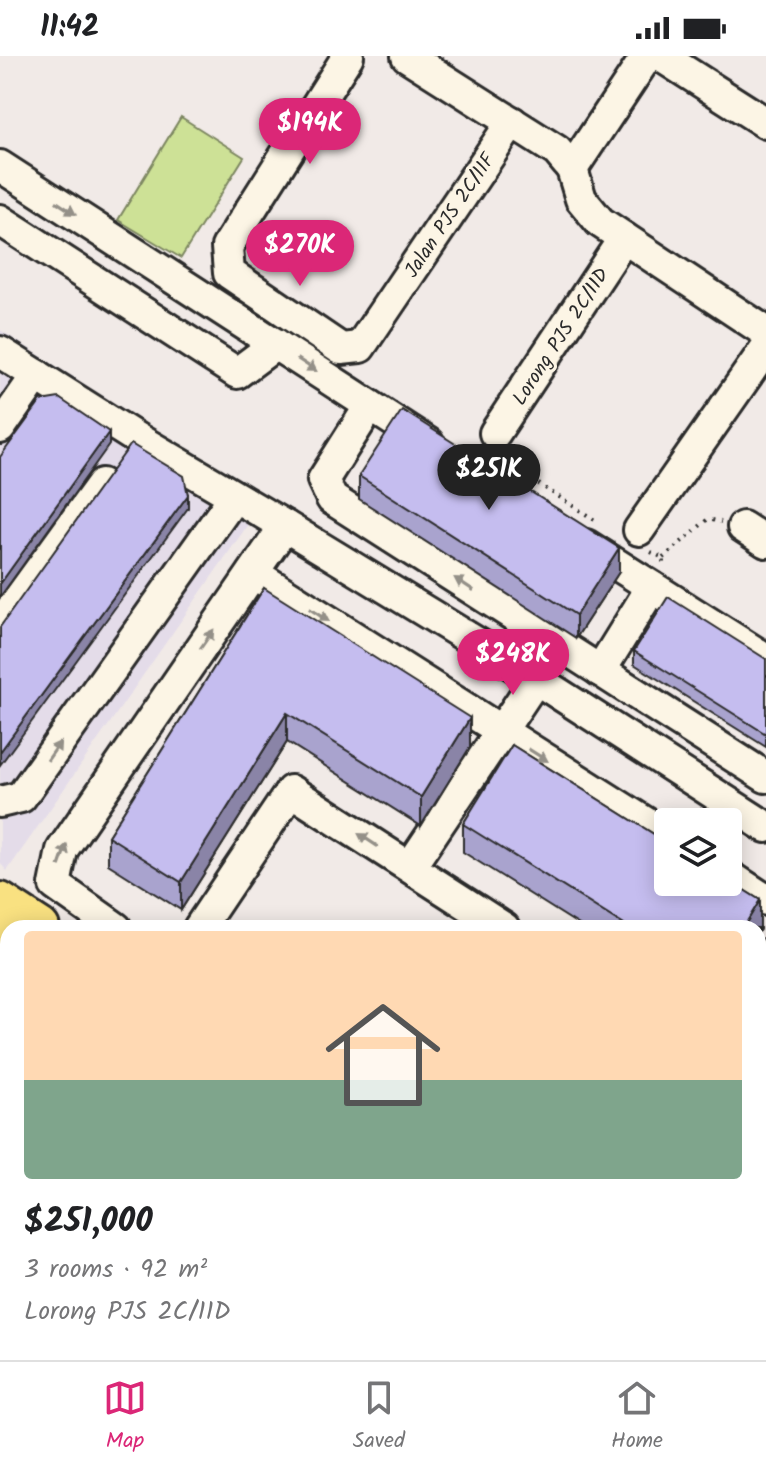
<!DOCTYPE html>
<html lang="en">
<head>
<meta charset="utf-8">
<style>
	:root { --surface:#fff; --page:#f2f2f2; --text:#202124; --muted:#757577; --line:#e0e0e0; --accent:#db2777 }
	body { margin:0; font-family:Kalam,sans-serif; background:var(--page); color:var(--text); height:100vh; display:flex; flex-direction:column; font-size:30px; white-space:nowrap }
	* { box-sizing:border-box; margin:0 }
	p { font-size:26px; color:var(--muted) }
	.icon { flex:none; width:44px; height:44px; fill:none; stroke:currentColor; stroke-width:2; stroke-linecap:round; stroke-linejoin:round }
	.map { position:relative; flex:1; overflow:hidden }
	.panel { position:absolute; left:0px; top:864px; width:766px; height:440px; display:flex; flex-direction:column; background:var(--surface); border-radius:24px 24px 0 0; box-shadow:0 4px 20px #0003 }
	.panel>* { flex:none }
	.controls { position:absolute; left:654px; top:752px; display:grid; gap:16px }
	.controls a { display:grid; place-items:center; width:88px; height:88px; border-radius:8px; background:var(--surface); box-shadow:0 4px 20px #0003; font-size:40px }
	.price { position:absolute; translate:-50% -68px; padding:0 18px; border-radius:28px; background:var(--accent); color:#fff; font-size:26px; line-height:52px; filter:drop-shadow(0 2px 4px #0008) }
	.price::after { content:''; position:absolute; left:50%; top:48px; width:24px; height:18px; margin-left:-12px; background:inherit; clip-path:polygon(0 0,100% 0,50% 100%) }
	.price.current { background:#222; color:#fff }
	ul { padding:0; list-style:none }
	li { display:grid; align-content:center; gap:16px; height:424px; padding:0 24px }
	li span { display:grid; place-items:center; height:248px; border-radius:8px; color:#555 }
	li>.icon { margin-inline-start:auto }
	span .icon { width:144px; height:144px; fill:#fffc; stroke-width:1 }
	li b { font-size:34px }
	.status { display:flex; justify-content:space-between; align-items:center; height:56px; padding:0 40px; background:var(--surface); direction:ltr }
	.status svg { height:22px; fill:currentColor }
	.tabs { display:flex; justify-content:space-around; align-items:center; height:112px; border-top:2px solid var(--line); background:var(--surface); font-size:22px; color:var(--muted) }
	.tabs a { display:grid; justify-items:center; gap:4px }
	.tabs .current { color:var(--accent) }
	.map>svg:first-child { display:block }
</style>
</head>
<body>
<div class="status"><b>11:42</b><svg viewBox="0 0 49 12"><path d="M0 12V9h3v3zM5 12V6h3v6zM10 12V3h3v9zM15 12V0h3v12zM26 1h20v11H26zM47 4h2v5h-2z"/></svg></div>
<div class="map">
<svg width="766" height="1304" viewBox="0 0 766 1304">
	<rect width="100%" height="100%" fill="#f1eae7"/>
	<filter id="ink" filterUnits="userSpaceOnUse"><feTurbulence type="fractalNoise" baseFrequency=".0125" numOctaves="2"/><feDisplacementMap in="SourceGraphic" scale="16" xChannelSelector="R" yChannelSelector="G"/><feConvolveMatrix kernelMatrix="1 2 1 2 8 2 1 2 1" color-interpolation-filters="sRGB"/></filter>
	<g filter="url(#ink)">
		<polygon fill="#e4dce9" points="0,274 265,444 7,815 0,807"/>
		<polygon fill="#cde196" stroke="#7c8660" stroke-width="2" points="181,61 244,101 181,202 118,164"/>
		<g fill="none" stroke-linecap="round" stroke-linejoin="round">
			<g stroke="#5c8c90" stroke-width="7">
				<polyline points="0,1144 8,1149"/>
				<polyline points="235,1296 248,1304"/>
			</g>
			<defs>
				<g id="minor">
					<polyline points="348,0 227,191 229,217 341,293 360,291 512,66"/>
					<polyline points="407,0 557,95 572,113 581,143 600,166 766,276"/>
					<polyline points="661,0 766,67"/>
					<polyline points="0,110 428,387"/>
					<polyline points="572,113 647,0"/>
					<polyline points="0,164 237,317 276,288"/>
					<polyline points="0,296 136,382 285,470 536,623 766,771"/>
					<polyline points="370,350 323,424 332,443 766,721"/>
					<polyline points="0,372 37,319"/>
					<polyline points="495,377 624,182"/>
					<polyline points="743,471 766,486"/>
					<polyline points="639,474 766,292"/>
					<polyline points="586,489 766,603"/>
					<polyline points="253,517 668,781"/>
					<polyline points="0,569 102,428"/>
					<polyline points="600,615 652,531"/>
					<polyline points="0,746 21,741 234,441"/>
					<polyline points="410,811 536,623"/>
					<polyline points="728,819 766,844"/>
					<polyline points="116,872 55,829 62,794 285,470"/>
					<polyline points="199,872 291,735 504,872"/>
					<polyline points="758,914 766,899"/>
				</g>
				<g id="major">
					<polyline points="0,846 40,872"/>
					<polyline points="758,1093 766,1086"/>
					<polyline points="758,1132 766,1117"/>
					<polyline points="758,1230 766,1232"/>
					<polyline points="758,1258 766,1261"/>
				</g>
				<g id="highway">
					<polyline points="0,884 8,890"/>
					<polyline points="0,950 8,956"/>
					<polyline points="0,999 8,1005"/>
					<polyline points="758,1293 766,1297"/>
					<polyline points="485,1296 500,1304"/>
					<polyline points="576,1296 593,1304"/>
					<polyline points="620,1296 636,1304"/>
					<polyline points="711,1296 730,1304"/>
				</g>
			</defs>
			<use href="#minor" stroke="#2b2b2b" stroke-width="36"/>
			<use href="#major" stroke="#2b2b2b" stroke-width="44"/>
			<use href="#highway" stroke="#2b2b2b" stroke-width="50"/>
			<g stroke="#2b2b2b" stroke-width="4" stroke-dasharray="2 6" stroke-linecap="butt">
				<polyline points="498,402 595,464"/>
				<polyline points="651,496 663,502 663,508"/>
				<polyline points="663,502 708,463 721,466"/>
			</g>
			<use href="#minor" stroke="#fcf5e5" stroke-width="30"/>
			<use href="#major" stroke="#f9e181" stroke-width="38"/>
			<use href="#highway" stroke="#f9e181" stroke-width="44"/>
			<g stroke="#2b2b2b" stroke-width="6" stroke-dasharray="12 6" stroke-linecap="butt">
				<polyline points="0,1063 8,1068"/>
				<polyline points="0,1078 8,1083"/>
				<polyline points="344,1296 357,1304"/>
				<polyline points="365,1296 380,1304"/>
			</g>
		</g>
		<g fill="#a9a3ce" stroke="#2b2b2b" stroke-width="2">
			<polygon points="359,420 619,516 576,582 359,443"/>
			<polygon points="264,532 470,691 421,770 287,686 181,854 108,808 108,780"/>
			<polygon points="634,595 766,603 766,691 634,608"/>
			<polygon points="512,689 668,787 668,826 728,826 728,824 760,844 760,873 758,877 758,872 584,872 463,796 463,768"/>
			<polygon points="0,1185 21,1304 0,1304"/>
		</g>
		<g fill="#8a84a7" stroke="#2b2b2b" stroke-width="2">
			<polygon points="109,376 109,389 0,541 0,528"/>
			<polygon points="188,439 188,452 0,709 0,696"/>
			<polygon points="619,492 619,516 576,582 576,559"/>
			<polygon points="287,657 287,686 181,854 181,826"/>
			<polygon points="470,662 470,691 421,770 421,741"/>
			<polygon points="760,844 760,873 758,877 758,872 743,872"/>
			<polygon points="14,1296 26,1296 21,1304 11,1304 11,1300"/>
		</g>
		<g fill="#c5bdef" stroke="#2b2b2b" stroke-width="2">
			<polygon points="59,342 109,376 0,528 0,401 41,345"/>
			<polygon points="402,354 619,492 576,559 359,420"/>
			<polygon points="131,388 184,420 188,439 0,696 0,571"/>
			<polygon points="264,532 470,662 421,741 287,657 181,826 108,780"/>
			<polygon points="668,541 766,603 766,678 634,595"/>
			<polygon points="512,689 668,787 668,826 728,826 728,824 760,844 743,872 629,872 463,768"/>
			<polygon points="0,1185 8,1190 8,1296 14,1296 11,1300 0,1292"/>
			<polygon points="157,1296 175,1296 191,1304 153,1304"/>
		</g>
		<defs><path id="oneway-solid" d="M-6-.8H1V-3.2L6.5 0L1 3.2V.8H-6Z" transform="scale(2)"/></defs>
		<g fill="#949088">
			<use href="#oneway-solid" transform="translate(66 152) rotate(33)"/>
			<use href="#oneway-solid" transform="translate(307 309) rotate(33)"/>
			<use href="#oneway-solid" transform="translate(464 528) rotate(-147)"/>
			<use href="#oneway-solid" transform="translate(319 559) rotate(33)"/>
			<use href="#oneway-solid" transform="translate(207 583) rotate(-55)"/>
			<use href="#oneway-solid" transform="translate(54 695) rotate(-55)"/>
			<use href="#oneway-solid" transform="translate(538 699) rotate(32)"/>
			<use href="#oneway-solid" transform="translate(368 784) rotate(-147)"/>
			<use href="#oneway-solid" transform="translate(63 799) rotate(-71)"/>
		</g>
	</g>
	<g text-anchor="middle" stroke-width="6" stroke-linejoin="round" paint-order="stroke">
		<g font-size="20" fill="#2b2b2b" stroke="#fcf5e5">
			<text transform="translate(449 159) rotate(-56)" y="7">Jalan PJS 2C/11F</text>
			<text transform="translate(560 280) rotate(-57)" y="7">Lorong PJS 2C/11D</text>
		</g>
	</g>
</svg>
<div class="controls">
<a><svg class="icon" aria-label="layers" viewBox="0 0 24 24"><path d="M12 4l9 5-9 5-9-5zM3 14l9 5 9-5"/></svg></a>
</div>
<b class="price" style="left:310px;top:110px">$194K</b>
<b class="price" style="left:300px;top:232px">$270K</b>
<b class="price current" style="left:489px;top:456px">$251K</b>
<b class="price" style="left:513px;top:641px">$248K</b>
<section class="panel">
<ul>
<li><span style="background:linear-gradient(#ffd9b3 60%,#7fa58c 0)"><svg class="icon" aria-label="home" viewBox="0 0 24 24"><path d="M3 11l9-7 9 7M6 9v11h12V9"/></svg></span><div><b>$251,000</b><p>3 rooms · 92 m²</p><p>Lorong PJS 2C/11D</p></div></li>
</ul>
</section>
</div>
<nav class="tabs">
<a class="current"><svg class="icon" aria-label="map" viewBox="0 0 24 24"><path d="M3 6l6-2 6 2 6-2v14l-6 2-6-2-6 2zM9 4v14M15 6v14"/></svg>Map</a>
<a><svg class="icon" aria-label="saved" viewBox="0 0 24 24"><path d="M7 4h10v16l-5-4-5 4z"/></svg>Saved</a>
<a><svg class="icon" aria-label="home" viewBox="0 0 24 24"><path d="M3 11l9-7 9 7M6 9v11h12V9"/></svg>Home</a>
</nav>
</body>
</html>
